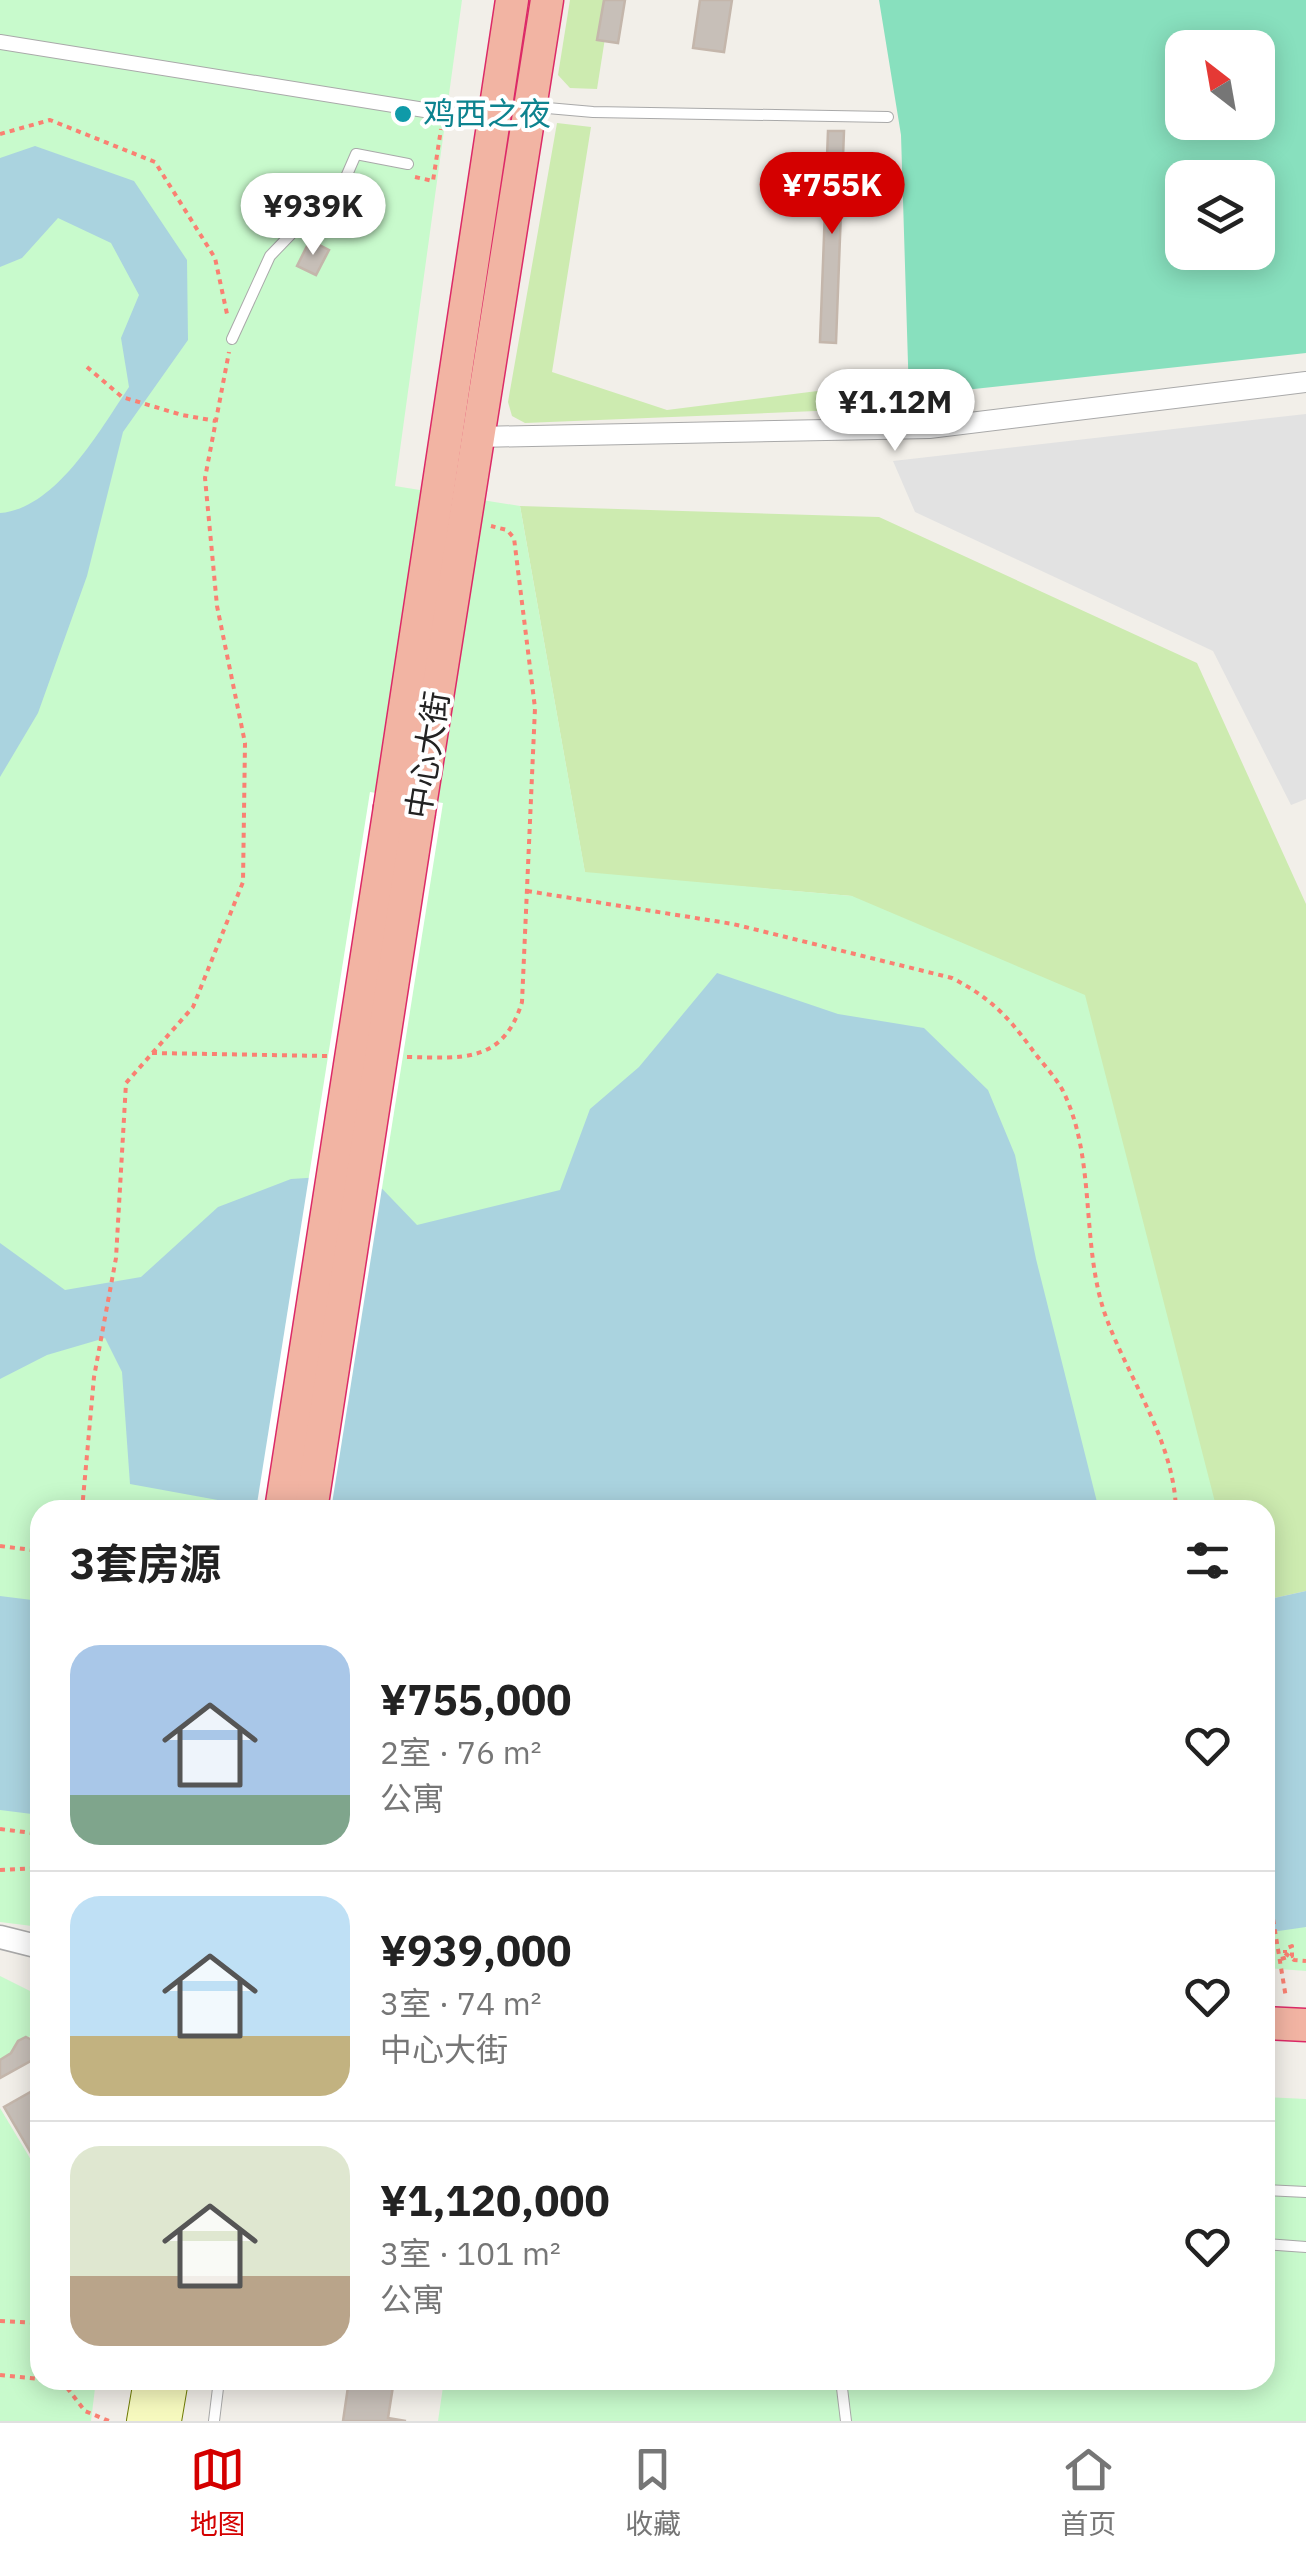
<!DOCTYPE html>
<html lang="zh">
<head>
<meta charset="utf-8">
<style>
	:root { --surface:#fff; --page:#f2f2f2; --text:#222; --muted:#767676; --line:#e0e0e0; --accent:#d40000 }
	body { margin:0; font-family:"IBM Plex Sans","Noto Sans SC",sans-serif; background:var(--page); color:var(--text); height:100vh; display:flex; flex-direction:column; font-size:38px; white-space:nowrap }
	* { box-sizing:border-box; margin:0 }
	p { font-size:32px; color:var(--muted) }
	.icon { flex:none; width:55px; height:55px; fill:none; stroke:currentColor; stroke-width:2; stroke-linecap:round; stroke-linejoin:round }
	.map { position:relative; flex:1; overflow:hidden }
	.details { position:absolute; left:30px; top:1500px; width:1245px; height:890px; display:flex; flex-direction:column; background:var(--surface); border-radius:30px; box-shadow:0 5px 25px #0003 }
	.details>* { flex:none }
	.needle { width:65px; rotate:329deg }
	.tools { position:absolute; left:1165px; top:30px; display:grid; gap:20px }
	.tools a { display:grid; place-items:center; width:110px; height:110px; border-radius:20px; background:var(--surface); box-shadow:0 5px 25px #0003; font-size:50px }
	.price { position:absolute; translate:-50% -85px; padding:0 22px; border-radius:35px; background:#fff; color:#222; font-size:32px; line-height:65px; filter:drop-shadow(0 2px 5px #0008) }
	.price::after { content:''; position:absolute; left:50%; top:60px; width:30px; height:22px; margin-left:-15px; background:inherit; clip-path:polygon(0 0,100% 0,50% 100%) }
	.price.current { background:var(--accent); color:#fff }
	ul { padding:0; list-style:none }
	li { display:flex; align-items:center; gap:30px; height:250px; padding:0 40px }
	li+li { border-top:2px solid var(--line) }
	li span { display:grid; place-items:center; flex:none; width:280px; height:200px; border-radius:30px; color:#555 }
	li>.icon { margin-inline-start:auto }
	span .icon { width:120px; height:120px; fill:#fffc; stroke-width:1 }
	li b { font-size:42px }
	h2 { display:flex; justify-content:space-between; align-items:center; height:120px; padding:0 40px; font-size:42px }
	.menu { display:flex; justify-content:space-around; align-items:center; height:140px; border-top:2px solid var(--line); background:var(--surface); font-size:28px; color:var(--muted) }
	.menu a { display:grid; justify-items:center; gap:5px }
	.menu .current { color:var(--accent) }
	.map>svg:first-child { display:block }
</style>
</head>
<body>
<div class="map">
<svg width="1306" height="2421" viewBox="0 0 1306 2421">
	<rect width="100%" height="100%" fill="#f2efe9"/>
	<g fill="#cdebb0">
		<polygon points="570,0 611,0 597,89 570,88 558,75"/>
		<polygon points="557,123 591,127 552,372 667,410 865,385 864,409 525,423 512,416 508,402"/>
		<polygon points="520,506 879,517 1197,663 1306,904 1306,1591 1265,1600 1265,1510 1215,1510 852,896 585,873"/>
	</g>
	<g fill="#c8facc">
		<polygon points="0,0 462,0 395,486 520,506 585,872 852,896 1085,995 1217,1510 40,1510 40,1927 0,1922"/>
		<polygon points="1265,1732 1306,1929 1306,1971 1265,1968"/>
		<polygon points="0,1976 40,1996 40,2026 8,2058 0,2079"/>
		<polygon points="1265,2097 1306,2099 1306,2421 438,2421 444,2380 1265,2380"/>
		<polygon points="0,2108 40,2175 40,2380 96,2380 91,2421 0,2421"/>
	</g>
	<path fill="#88e0be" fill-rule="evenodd" d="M 879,0 L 1306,0 L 1306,353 L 909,396 L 901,135 ZM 1182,48 L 1258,48 L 1258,122 L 1182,122 ZM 1182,178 L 1258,178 L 1258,252 L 1182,252 Z"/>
	<polygon fill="#e2e2e2" points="1306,414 1306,799 1291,805 1213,651 915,512 893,461"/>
	<g fill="#aad3df">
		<path d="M 35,146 L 134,181 L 187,260 L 188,340 L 123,432 L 87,576 L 38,713 L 0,777 L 0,513 C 56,509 100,430 129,387 L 121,338 L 139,295 L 111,243 L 58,218 L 22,258 L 0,267 L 0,158 Z"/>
		<polygon points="717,973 838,1014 924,1028 988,1090 1015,1155 1036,1259 1099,1510 273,1510 130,1484 122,1372 105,1338 47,1355 0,1379 0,1243 65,1290 141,1277 218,1207 291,1179 368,1174 417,1225 560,1190 590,1109 639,1067"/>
		<polygon points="1306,1591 1306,1927 1265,1933 1265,1600"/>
		<polygon points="0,1596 40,1601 40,1815 0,1810"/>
	</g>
	<polygon fill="#fff" points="370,792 443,803 331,1510 256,1510"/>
	<g fill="#c7bfb8" stroke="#c4b6ab" stroke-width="2.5">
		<polygon points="604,0 625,0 618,43 597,40"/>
		<polygon points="700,0 732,0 724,52 693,48"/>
		<polygon points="828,131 844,131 836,343 820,342"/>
		<polygon points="310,240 329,250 316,275 297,266"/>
		<polygon points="26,2037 38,2043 40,2051 36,2058 0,2078 0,2060 11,2053 18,2041"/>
		<polygon points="34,2090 40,2101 39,2167 4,2107"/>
		<polygon points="349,2380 394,2380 388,2418 406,2421 343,2421"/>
	</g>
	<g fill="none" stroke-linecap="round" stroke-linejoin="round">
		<defs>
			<g id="service">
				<polyline points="536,107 593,112 888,117"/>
				<polyline points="232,339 270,256 346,177 356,154 408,164"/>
				<polyline points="1265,2190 1306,2192"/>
				<polyline points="1265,2244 1306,2247"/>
				<polyline points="841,2380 846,2421"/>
				<polyline points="214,2421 219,2380"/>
			</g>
			<polyline id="pedestrian" points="0,42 493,121"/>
			<polyline id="minor" points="478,437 929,428 1306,382"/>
			<polyline id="tertiary" points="0,1937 40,1947"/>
			<g id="secondary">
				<polyline points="141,2421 148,2380"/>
				<polyline points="167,2421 174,2380"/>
			</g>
			<g id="trunk">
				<polyline points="390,807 512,0"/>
				<polyline points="419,812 547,0"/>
				<polyline points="1265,2023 1306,2025"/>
			</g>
		</defs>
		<use href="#service" stroke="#a9a9a9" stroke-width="12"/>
		<use href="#pedestrian" stroke="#a9a9a9" stroke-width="16"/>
		<use href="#minor" stroke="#a9a9a9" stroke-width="22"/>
		<use href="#tertiary" stroke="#a9a9a9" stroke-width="25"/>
		<use href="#secondary" stroke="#707d05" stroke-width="30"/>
		<use href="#trunk" stroke="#dc2a67" stroke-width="35"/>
		<g stroke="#fa8072" stroke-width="4" stroke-dasharray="5 5" stroke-linecap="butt">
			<polyline points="0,134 50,120 155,162 215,258 227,314"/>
			<polyline points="415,177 433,181 441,129"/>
			<polyline points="87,367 122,397 182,415 216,421"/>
			<path d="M 527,891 L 733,924 L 952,978 C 989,997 1007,1015 1031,1048 C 1041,1062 1055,1076 1063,1091 C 1097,1160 1080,1245 1106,1317 C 1129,1380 1174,1441 1176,1510"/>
			<polyline points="152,1053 328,1056"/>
			<path d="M 407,1057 C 462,1058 503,1064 522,1002 L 535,708 L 514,538 L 507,530 L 491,526"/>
			<polyline points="82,1510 94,1377 116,1258 126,1083 193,1007 243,882 245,743 217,606 205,478 229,352"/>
			<polyline points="0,1546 40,1551"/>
			<polyline points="0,1829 40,1834"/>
			<polyline points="0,1870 40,1868"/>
			<polyline points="1265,1870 1286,1998"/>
			<polyline points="1285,1953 1294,1960 1306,1961"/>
			<polyline points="0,2321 40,2323"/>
			<polyline points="0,2375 40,2379"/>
			<polyline points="51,2380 61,2381"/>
			<polyline points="61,2380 85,2411 109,2421"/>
		</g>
		<use href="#service" stroke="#fff" stroke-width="10"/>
		<use href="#pedestrian" stroke="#fff" stroke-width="14"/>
		<use href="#minor" stroke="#fff" stroke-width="20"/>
		<use href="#tertiary" stroke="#fff" stroke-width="22"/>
		<use href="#secondary" stroke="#f7fabf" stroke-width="28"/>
		<use href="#trunk" stroke="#f2b4a3" stroke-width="32"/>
		<defs>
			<g id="trunk-bridge">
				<polyline points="281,1510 390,807"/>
				<polyline points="311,1510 419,812"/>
			</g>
		</defs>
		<use href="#trunk-bridge" stroke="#dc2a67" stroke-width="35" stroke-linecap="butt"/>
		<polyline stroke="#fa8072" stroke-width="4" stroke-dasharray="5 5" stroke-linecap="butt" points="1281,1959 1292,1956 1292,1946 1285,1949 1285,1953"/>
		<use href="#trunk-bridge" stroke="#f2b4a3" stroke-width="32"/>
	</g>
	<circle fill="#0f9aa8" stroke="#fff" stroke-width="4" cx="403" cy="114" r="10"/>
	<g text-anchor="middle" stroke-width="8" stroke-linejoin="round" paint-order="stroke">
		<g font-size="32" fill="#0d838f" stroke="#fff" text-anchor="start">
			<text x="423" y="125">鸡西之夜</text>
		</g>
		<g font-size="32" fill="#222" stroke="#fff">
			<text transform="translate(428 755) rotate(-81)" y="11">中心大街</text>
		</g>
	</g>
</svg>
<div class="tools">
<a><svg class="needle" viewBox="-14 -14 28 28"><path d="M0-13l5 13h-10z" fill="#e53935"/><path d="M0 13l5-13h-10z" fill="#767676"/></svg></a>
<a><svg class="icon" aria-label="layers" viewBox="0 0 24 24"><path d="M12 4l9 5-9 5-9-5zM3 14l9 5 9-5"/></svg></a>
</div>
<b class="price current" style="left:832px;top:237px">¥755K</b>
<b class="price" style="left:313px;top:258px">¥939K</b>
<b class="price" style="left:895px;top:454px">¥1.12M</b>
<section class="details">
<h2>3套房源<svg class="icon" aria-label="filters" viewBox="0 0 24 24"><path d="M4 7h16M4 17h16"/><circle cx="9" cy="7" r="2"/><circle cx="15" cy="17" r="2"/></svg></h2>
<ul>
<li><span style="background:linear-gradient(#a9c7e8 75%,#7fa58c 0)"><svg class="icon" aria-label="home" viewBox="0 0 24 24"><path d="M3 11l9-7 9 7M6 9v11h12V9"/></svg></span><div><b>¥755,000</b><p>2室 · 76 m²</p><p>公寓</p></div><svg class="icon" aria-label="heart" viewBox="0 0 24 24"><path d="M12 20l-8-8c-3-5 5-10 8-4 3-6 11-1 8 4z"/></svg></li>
<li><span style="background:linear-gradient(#bfe0f5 70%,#c2b280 0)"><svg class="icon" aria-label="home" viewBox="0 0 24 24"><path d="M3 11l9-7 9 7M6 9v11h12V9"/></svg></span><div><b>¥939,000</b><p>3室 · 74 m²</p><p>中心大街</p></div><svg class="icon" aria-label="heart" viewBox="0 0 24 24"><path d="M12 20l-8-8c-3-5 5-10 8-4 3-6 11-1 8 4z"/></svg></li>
<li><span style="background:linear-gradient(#dfe7d0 65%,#b9a48a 0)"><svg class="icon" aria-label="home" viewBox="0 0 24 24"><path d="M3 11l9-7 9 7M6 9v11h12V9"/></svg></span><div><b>¥1,120,000</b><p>3室 · 101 m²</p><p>公寓</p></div><svg class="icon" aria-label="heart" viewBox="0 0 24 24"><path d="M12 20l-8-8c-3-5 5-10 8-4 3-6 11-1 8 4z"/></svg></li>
</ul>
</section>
</div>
<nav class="menu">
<a class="current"><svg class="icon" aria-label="map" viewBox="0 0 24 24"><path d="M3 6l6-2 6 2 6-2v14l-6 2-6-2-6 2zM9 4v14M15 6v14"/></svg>地图</a>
<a><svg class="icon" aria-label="saved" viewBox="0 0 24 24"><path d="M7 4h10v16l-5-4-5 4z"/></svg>收藏</a>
<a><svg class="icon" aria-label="home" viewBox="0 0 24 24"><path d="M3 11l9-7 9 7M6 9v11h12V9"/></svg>首页</a>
</nav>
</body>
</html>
